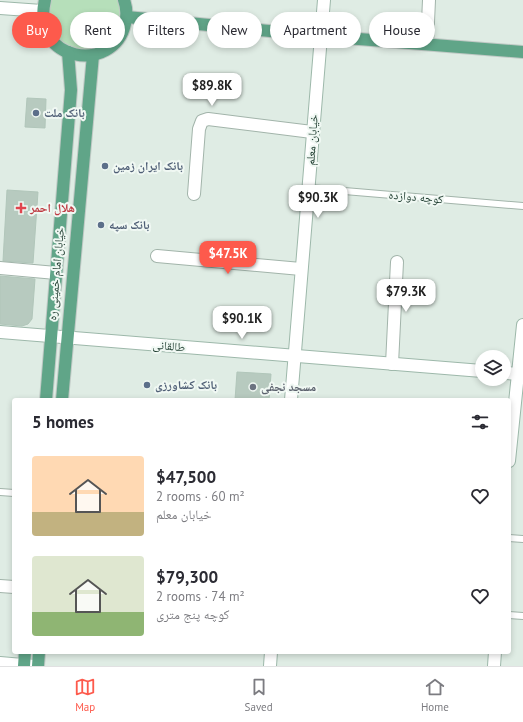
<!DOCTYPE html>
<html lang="en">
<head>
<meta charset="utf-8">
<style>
	:root { --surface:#fff; --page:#f7f7f7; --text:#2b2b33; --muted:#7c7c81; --line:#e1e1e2; --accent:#fd5a4c }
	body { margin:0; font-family:"PT Sans","Noto Naskh Arabic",sans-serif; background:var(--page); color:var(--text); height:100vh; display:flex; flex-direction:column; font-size:15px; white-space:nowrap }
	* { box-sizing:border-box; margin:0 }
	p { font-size:13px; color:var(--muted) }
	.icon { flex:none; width:22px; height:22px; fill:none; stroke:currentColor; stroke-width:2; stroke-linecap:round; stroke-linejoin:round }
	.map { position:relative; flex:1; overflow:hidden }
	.drawer { position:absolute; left:12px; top:398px; width:499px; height:256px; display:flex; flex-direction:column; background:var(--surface); border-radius:4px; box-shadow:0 2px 6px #0003 }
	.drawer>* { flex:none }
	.guide { position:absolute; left:12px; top:12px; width:499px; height:36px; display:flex; gap:8px }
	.buttons { position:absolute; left:475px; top:350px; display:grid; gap:8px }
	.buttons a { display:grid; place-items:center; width:36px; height:36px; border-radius:50%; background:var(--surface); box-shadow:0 2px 6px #0003; font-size:20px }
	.price { position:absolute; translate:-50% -34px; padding:0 9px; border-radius:8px; background:#fff; color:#222; font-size:13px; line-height:26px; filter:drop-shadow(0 1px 2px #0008) }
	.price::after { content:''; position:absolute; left:50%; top:24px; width:12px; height:9px; margin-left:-6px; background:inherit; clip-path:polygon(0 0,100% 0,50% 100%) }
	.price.on { background:var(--accent); color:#fff }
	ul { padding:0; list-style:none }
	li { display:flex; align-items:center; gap:12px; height:100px; padding:0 20px }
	li span { display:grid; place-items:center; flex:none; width:112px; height:80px; border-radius:4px; color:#555 }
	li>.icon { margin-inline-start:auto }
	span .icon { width:48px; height:48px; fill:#fffc; stroke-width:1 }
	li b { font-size:17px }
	h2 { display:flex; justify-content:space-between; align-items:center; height:48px; padding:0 20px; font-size:17px }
	.tag { padding:0 14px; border-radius:18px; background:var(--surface); box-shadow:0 2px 6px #0003; font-size:14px; line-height:36px }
	.tag.on { background:var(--accent); color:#fff }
	.dock { display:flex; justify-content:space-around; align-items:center; height:56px; border-top:1px solid var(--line); background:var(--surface); font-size:11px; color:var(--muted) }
	.dock a { display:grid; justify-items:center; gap:2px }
	.dock .on { color:var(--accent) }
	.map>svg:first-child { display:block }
</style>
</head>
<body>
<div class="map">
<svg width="523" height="666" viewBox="0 0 523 666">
	<rect width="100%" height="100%" fill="#dfece4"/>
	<path fill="#b6dfba" d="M 51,0 L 118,0 C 125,24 111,51 83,49 C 57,48 44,23 51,0 Z"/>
	<g fill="#b7cabf" stroke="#b1c6ba">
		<polygon points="27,98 46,99 45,128 25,127"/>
		<polygon points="7,190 38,192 33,263 3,261"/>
		<polygon points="0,276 35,279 32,319 28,324 22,326 0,324"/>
		<polygon points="237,372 271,374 269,400 235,400"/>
	</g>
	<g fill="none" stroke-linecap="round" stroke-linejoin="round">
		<defs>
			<g id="lane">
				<polyline points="309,188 523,206"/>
				<polyline points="0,492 14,493"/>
				<polyline points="509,538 523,539"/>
				<polyline points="509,615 523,616"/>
			</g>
			<g id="street">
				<polyline points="427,44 429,0"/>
				<polyline points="194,194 199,129 202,121 208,119 312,132"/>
				<polyline points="157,256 301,269"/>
				<polyline points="0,268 56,273"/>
				<polyline points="392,364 397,262"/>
				<polyline points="0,586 14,587"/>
			</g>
			<g id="secondary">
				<polyline points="0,8 42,11"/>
				<polyline points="0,332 482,371"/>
				<polyline points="504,373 523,374"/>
				<polyline points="291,400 324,0"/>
				<polyline points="509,461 523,325"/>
				<polyline points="0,663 34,666"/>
				<polyline points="270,666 271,652"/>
				<polyline points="494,666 495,652"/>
			</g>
			<g id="primary">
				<path d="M 45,0 C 30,63 114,74 125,24 C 127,16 127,8 124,0"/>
				<polyline points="127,17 321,36 523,52"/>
				<polyline points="46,400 71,90 68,52"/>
				<polyline points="62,400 93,55"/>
				<polyline points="24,666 25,652"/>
				<polyline points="38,666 39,652"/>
			</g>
		</defs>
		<use href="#lane" stroke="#a2b4aa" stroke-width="8"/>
		<use href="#street" stroke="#a2b4aa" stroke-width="14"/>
		<use href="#secondary" stroke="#9db8aa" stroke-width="14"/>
		<use href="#primary" stroke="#c0c9c5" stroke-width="14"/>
		<use href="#lane" stroke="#fff" stroke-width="6"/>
		<use href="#street" stroke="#fff" stroke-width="12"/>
		<use href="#secondary" stroke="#fff" stroke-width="12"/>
		<use href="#primary" stroke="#60a588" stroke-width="12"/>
	</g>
	<g fill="#5c6f8a" stroke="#f0f8f3" stroke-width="1.5">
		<circle cx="36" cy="113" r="4"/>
		<circle cx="105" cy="166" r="4"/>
		<circle cx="101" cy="225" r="4"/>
		<circle cx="147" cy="385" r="4"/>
	</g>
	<path fill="#e0444e" stroke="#f0f8f3" stroke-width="1.5" d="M19 202h4v4h4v4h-4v4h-4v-4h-4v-4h4z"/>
	<circle fill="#6b7280" stroke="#f0f8f3" stroke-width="1.5" cx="253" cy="387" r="4"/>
	<g text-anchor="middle" stroke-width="4" stroke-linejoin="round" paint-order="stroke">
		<g font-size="12" font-weight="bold" fill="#4e5e75" stroke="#f0f8f3" text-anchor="start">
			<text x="44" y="117">بانک ملت</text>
			<text x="113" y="170">بانک ایران زمین</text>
			<text x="109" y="229">بانک سپه</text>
			<text x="155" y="389">بانک کشاورزی</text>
		</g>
		<g font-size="12" fill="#1f3d30" stroke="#f0f8f3">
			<text transform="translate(312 140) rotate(-86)" y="4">خیابان معلم</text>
			<text transform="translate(416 197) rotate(5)" y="4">کوچه دوازده</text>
			<text transform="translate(56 274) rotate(-85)" y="4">خیابان امام خمینی ره</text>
			<text transform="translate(169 346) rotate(5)" y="4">طالقانی</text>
		</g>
		<g font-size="12" font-weight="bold" fill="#be3a42" stroke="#f0f8f3" text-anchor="start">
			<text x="30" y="212">هلال احمر</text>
		</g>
		<g font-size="12" font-weight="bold" fill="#5b616d" stroke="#f0f8f3" text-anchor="start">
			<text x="261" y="391">مسجد نجفی</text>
		</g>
	</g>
</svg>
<div class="buttons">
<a><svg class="icon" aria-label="layers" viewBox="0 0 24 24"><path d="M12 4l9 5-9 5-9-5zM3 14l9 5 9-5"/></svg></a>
</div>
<b class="price" style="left:212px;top:107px">$89.8K</b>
<b class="price" style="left:318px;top:219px">$90.3K</b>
<b class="price on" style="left:228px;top:275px">$47.5K</b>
<b class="price" style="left:406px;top:313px">$79.3K</b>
<b class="price" style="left:242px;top:340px">$90.1K</b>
<div class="guide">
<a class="tag on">Buy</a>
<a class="tag">Rent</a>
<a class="tag">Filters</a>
<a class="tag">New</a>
<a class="tag">Apartment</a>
<a class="tag">House</a>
</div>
<section class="drawer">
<h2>5 homes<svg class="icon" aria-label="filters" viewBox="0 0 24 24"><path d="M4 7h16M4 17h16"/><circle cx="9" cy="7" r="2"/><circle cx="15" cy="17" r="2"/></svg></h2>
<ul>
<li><span style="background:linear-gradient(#ffd9b3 70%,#c2b280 0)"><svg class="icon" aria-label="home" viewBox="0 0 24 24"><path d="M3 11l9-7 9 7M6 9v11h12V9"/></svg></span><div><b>$47,500</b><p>2 rooms · 60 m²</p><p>خیابان معلم</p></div><svg class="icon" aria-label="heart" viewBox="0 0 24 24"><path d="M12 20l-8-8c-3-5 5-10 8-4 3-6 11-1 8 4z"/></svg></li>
<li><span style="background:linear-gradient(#dfe7d0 70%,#8fb573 0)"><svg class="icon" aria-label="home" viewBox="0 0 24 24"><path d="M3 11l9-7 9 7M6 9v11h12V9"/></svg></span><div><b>$79,300</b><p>2 rooms · 74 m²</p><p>کوچه پنج متری</p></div><svg class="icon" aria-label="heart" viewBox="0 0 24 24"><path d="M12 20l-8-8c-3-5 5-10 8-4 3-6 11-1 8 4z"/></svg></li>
</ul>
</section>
</div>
<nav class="dock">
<a class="on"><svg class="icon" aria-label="map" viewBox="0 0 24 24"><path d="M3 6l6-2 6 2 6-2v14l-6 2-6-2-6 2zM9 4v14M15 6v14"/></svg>Map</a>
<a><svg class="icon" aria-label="saved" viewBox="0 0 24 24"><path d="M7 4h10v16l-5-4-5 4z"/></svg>Saved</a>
<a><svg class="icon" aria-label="home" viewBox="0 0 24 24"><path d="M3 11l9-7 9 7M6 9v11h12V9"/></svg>Home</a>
</nav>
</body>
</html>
